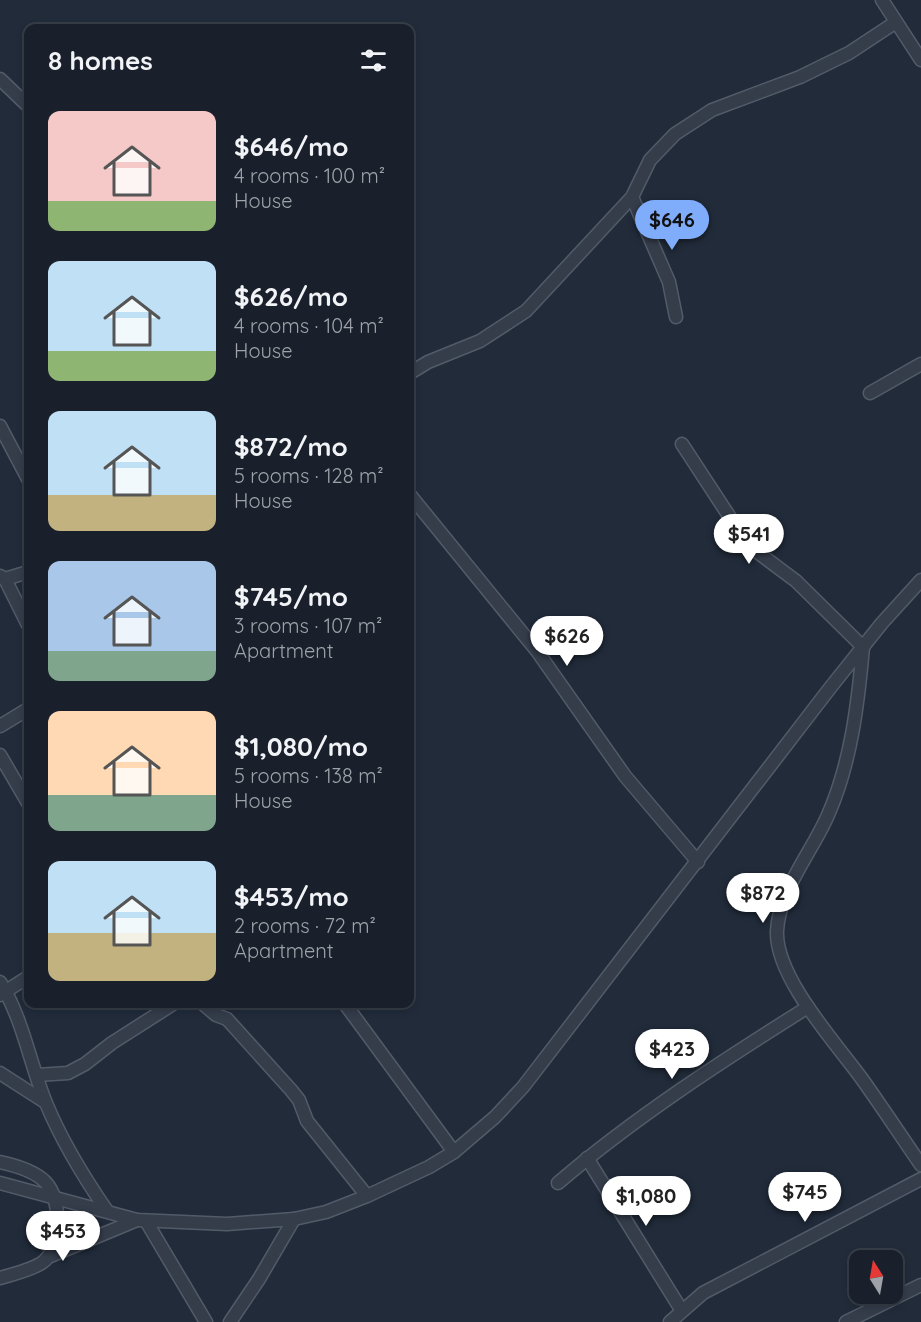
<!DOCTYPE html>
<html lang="en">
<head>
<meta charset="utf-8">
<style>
	:root { --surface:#19202c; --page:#222834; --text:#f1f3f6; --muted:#9fa3a9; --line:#373e48; --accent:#80adfb }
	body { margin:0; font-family:Quicksand,sans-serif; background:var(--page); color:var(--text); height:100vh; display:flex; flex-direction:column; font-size:22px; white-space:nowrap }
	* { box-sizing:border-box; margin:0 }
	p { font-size:20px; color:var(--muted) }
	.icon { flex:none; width:33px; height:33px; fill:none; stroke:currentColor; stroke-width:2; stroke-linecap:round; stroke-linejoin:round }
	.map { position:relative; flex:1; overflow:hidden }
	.details { position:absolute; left:24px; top:24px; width:390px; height:984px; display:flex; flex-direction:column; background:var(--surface); border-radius:12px; box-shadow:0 3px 9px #0003,0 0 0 2px var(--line) }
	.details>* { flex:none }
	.needle { width:39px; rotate:349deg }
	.buttons { position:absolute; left:849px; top:1250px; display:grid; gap:12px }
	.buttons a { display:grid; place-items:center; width:54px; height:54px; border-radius:12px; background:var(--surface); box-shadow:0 3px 9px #0003,0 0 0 2px var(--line); font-size:30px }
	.price { position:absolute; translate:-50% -51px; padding:0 14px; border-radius:21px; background:#fff; color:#222; font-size:20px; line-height:39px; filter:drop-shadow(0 2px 3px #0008) }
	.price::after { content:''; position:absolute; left:50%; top:36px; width:18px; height:14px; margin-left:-9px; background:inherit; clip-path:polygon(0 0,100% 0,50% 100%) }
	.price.selected { background:var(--accent); color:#111 }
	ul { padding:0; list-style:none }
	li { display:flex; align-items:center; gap:18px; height:150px; padding:0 24px }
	li span { display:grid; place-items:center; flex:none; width:168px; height:120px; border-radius:12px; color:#555 }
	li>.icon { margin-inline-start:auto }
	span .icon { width:72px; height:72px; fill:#fffc; stroke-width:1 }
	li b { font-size:26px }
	h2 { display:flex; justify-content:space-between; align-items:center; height:72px; padding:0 24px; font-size:26px }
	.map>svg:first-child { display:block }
</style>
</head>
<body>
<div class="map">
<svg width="921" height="1322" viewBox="0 0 921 1322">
	<rect width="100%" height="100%" fill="#212b3a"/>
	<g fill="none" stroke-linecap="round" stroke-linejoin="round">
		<defs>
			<g id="minor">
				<polyline points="882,0 921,60"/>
				<polyline points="0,79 28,106"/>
				<polyline points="632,197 669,282 676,317"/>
				<polyline points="410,373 428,362 480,341 526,311 632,197 650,160 675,134 712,110 800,77 849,53 896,22"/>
				<polyline points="870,393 921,364"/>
				<polyline points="0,426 28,479"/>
				<path d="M 682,444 L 748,545 L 796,581 L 863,647 C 858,704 851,763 828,815 C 812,852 779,890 777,931 C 775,977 836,1043 862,1079 C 882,1107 901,1136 921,1165"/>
				<polyline points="410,495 537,651 625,776 698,862"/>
				<polyline points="0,576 5,579 28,572"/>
				<polyline points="5,579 28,625"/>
				<polyline points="0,726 28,709"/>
				<polyline points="0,755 28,803"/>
				<path d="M 0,982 C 23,1019 30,1064 46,1103 C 62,1142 83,1176 107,1211"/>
				<polyline points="0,995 28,977"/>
				<polyline points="203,1004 216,1015 227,1019 291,1090 299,1100 307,1121 367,1196"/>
				<polyline points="345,1004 454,1152"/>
				<polyline points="0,1073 45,1102"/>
				<polyline points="37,1075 68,1073 85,1064 112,1043 173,1004"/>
				<polyline points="587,1158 682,1311"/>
				<path d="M 0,1162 C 42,1171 60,1184 57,1229 C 56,1241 53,1254 43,1262 C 32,1270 13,1274 0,1278"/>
				<polyline points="0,1183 137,1220 227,1224 294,1219 326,1212 367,1196 429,1167 454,1152 495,1117 523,1087 830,688 882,623 921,580"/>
				<path d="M 558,1183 C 635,1117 722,1061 808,1007"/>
				<polyline points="146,1221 206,1322"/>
				<polyline points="48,1257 137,1220"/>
				<polyline points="230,1322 259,1279 294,1219"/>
				<polyline points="670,1322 703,1293 921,1179"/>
				<polyline points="846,1322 921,1285"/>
			</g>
		</defs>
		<use href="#minor" stroke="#525b68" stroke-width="15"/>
		<use href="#minor" stroke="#353d4b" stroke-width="12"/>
	</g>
</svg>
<div class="buttons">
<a><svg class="needle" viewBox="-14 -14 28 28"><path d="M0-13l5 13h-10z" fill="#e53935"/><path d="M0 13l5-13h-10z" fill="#9fa3a9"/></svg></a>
</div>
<b class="price selected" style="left:672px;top:251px">$646</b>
<b class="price" style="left:749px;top:565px">$541</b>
<b class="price" style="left:567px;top:667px">$626</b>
<b class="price" style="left:763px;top:924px">$872</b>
<b class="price" style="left:672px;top:1080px">$423</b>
<b class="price" style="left:805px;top:1223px">$745</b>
<b class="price" style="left:646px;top:1227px">$1,080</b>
<b class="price" style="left:63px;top:1262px">$453</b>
<section class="details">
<h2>8 homes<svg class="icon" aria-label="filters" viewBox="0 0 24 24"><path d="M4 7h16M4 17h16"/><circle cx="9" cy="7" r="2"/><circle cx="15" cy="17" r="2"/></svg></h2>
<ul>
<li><span style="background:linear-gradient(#f6c9c9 75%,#8fb573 0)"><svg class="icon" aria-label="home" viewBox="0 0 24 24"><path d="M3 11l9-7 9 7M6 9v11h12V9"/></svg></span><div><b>$646/mo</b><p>4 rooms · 100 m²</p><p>House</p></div></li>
<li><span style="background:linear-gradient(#bfe0f5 75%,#8fb573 0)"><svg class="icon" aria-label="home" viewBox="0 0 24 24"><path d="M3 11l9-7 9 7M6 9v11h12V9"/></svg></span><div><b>$626/mo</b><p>4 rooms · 104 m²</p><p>House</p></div></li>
<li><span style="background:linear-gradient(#bfe0f5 70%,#c2b280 0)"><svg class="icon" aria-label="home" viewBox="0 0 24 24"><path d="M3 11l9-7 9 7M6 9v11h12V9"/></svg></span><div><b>$872/mo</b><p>5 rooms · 128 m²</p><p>House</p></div></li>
<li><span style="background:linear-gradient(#a9c7e8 75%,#7fa58c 0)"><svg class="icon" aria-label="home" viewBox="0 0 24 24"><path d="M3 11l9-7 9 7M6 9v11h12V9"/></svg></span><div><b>$745/mo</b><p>3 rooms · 107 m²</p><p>Apartment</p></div></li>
<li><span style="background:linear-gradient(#ffd9b3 70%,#7fa58c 0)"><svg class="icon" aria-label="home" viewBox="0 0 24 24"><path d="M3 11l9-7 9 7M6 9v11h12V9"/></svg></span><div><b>$1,080/mo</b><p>5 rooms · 138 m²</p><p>House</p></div></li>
<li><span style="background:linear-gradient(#bfe0f5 60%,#c2b280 0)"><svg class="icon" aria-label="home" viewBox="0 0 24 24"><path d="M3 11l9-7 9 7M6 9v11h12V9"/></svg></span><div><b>$453/mo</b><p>2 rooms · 72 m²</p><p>Apartment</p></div></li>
</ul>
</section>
</div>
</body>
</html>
